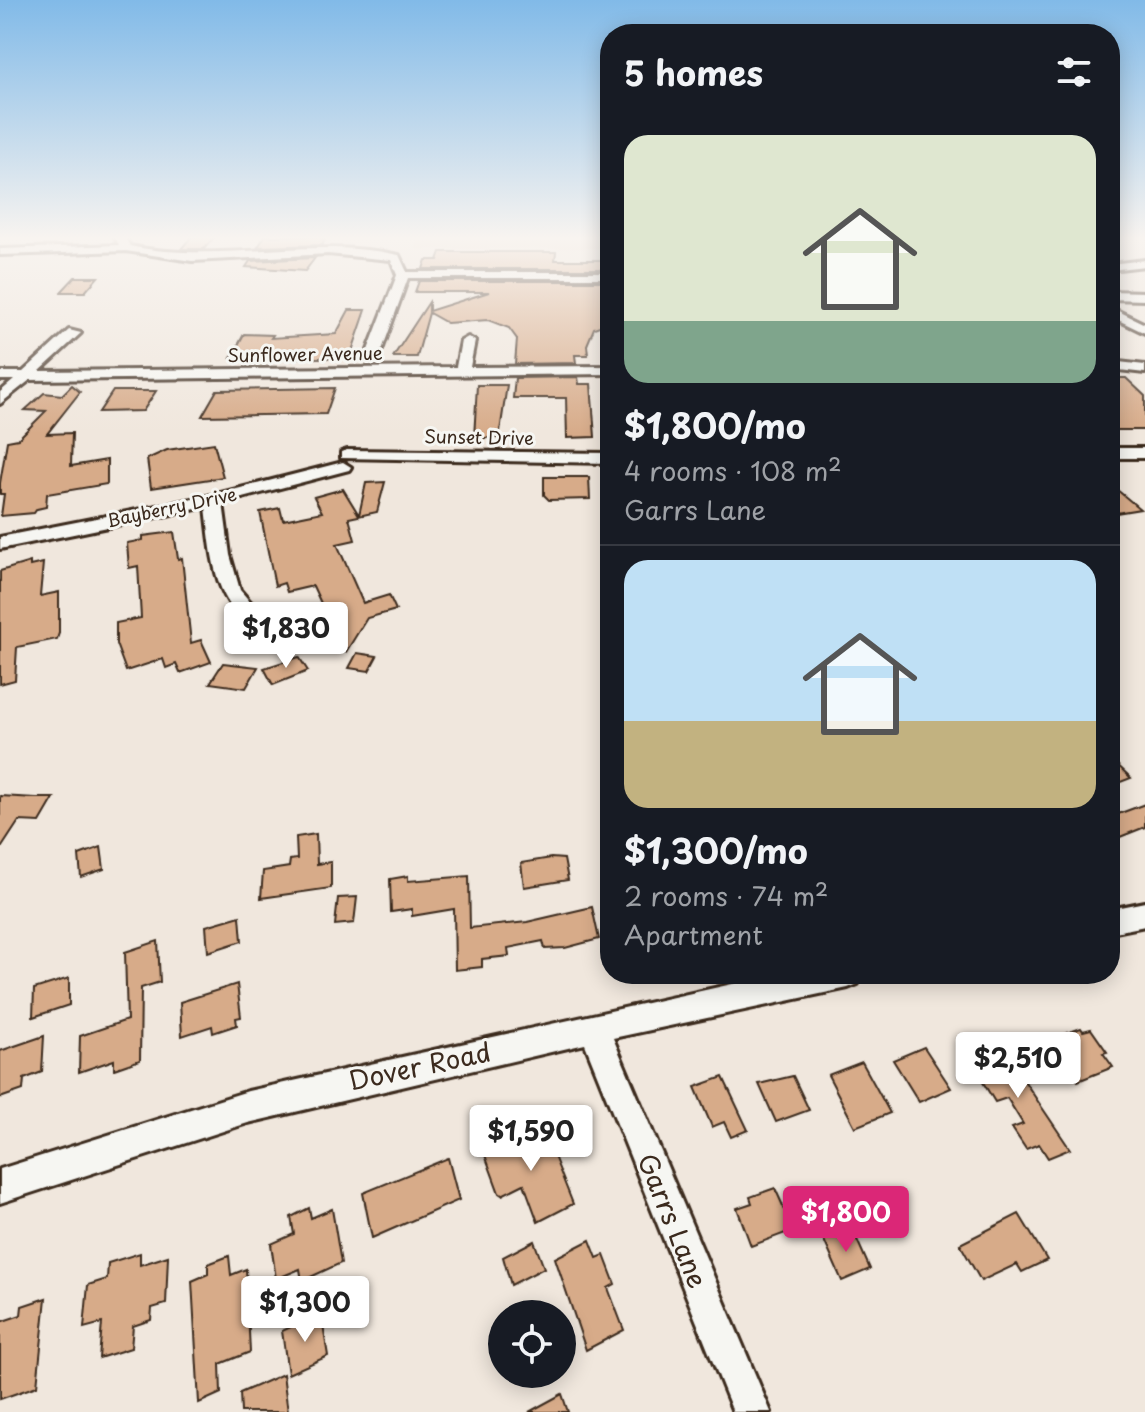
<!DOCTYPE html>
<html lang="en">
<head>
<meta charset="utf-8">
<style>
	:root { --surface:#171b24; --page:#20242c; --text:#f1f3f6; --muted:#9ea1a6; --line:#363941; --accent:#db2777 }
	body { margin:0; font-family:"Playpen Sans",sans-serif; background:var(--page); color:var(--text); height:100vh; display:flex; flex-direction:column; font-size:30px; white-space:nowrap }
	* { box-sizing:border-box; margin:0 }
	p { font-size:26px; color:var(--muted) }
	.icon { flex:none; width:44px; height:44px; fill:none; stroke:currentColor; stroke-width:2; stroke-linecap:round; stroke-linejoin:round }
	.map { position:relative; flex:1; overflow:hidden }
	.panel { position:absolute; left:600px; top:24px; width:520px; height:960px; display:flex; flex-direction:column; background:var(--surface); border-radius:32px; box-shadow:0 4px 20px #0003 }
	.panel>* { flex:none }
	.tools { position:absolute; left:488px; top:1300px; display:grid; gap:16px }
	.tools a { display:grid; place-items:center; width:88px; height:88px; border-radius:50%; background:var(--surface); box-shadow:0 4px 20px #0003; font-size:40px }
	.price { position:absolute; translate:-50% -68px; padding:0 18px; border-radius:8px; background:#fff; color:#222; font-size:26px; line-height:52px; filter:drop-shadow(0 2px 4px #0008) }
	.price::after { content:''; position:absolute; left:50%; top:48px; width:24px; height:18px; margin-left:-12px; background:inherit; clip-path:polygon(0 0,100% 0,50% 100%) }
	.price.current { background:var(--accent); color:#fff }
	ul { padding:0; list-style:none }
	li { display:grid; align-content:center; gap:16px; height:424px; padding:0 24px }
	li+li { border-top:2px solid var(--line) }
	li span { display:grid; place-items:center; height:248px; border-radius:24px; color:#555 }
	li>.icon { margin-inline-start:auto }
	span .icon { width:144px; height:144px; fill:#fffc; stroke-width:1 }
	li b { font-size:34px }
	h2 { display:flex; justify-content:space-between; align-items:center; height:96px; padding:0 24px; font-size:34px }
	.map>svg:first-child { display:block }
</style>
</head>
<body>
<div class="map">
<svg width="1145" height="1412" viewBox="0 0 1145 1412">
	<rect width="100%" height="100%" fill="#f0e7dd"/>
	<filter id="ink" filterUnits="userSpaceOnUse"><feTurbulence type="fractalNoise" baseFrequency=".0125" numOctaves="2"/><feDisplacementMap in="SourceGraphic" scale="16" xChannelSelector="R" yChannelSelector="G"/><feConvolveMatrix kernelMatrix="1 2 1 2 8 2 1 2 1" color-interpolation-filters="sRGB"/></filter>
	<g filter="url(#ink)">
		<polygon fill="#e8d5c4" points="420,236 610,236 610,248 415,249"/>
		<g fill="#d7ab89" stroke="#3b2a1e" stroke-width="2">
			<polygon points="192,236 215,236 204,249 181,249"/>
			<polygon points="265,236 324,236 322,240 325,240 322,245 258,247"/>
			<polygon points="441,252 556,252 555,260 602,260 602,269 423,269 426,260 438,260"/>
			<polygon points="315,258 305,271 246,267 250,261"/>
			<polygon points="75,277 98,277 85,292 61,292"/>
			<polygon points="419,281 603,281 603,298 610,298 610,322 594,328 587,345 588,355 575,355 576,363 515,364 517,339 509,328 488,320 447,323 429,313 417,357 393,357 429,302 429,311 489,292 415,292"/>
			<polygon points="349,310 366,310 351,354 341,358 231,358 244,334 273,335 271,338 336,334"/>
			<polygon points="578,377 579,384 591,384 595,437 567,438 566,398 513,398 515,378"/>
			<polygon points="1110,378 1126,378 1145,396 1145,430 1110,430"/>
			<polygon points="72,385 80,392 47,434 72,433 71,466 107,460 107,484 47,494 46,507 37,509 34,513 1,516 4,494 0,494 0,483 7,441 18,439 46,411 25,410 44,393 62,395"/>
			<polygon points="477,385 507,385 499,438 474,438"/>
			<polygon points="335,388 326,414 202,416 217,390"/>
			<polygon points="113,391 156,391 143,411 99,412"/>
			<polygon points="214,443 223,477 151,488 147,459 167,450"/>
			<polygon points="544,477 589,477 590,499 549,500 544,495"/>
			<polygon points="385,482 377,512 349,518 355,540 337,544 363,603 389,595 396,610 367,618 346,652 316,647 331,625 313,586 287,592 284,583 275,586 260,512 280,508 283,520 322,512 314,497 343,489 359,515 366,483"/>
			<polygon points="1110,484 1140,509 1110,514"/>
			<polygon points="174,532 178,559 182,558 191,643 201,640 211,662 180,673 176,664 166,668 163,659 126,671 116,644 116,623 141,618 138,566 129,568 127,543 143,540 143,536"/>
			<polygon points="30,562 30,566 43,563 40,596 59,592 59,633 57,639 17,647 15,680 0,684 0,571"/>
			<polygon points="357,653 377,656 369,671 349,668"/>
			<polygon points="299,657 308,671 273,685 264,668"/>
			<polygon points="223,663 258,667 246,688 210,683"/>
			<polygon points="1110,758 1131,778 1110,786"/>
			<polygon points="0,796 36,798 54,798 40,822 19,821 0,850"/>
			<polygon points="1145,804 1145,827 1110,841 1110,817"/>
			<polygon points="316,834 317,864 331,862 331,888 261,898 263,871 289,867 290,860 297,859 296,837"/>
			<polygon points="101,847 104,869 81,877 79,855"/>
			<polygon points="551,858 564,859 568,880 524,887 521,863"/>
			<polygon points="408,876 408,881 469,876 470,928 527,922 592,907 599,939 565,948 545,949 543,941 508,948 509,956 482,959 482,967 455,970 454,909 412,916 412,909 391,912 390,879"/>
			<polygon points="357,897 354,923 335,925 338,898"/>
			<polygon points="240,916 242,941 208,952 206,926"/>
			<polygon points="158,941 160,982 141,988 140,1060 114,1069 114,1060 79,1072 80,1036 127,1020 125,952"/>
			<polygon points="69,978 69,1005 33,1017 34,989"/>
			<polygon points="237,984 241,1017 236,1018 237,1025 213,1033 212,1026 182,1036 180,1002"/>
			<polygon points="1081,1028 1083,1031 1091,1029 1107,1052 1103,1053 1113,1067 1078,1081 1053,1045 1071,1039 1067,1033"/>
			<polygon points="44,1036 42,1072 24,1079 23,1090 0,1098 0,1051"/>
			<polygon points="1000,1044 1041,1106 1070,1149 1048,1158 1039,1144 1026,1149 1012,1128 1023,1124 1007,1098 995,1102 967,1056"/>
			<polygon points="924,1047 951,1088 919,1102 893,1060"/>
			<polygon points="862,1062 890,1113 855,1127 828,1075"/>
			<polygon points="793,1076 809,1110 776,1122 759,1084"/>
			<polygon points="723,1077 748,1130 731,1137 724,1122 712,1127 695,1087"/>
			<polygon points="542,1126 573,1204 538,1222 524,1184 502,1195 499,1193 485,1155"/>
			<polygon points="448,1158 459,1200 372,1238 363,1193"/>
			<polygon points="775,1188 787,1215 798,1211 804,1226 751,1246 737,1208 752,1203 750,1197"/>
			<polygon points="309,1208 311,1218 332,1209 341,1263 302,1281 300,1269 276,1279 271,1244 294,1234 291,1217"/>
			<polygon points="1019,1214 1047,1260 1022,1272 1017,1264 981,1281 960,1244"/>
			<polygon points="851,1226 870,1269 842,1281 823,1238"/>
			<polygon points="590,1240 597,1258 604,1255 615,1284 608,1288 624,1330 586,1350 555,1258"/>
			<polygon points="534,1241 544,1268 511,1285 503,1257"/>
			<polygon points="140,1253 140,1265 168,1256 166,1304 152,1308 151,1320 133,1326 131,1348 99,1358 102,1323 84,1328 88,1285 107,1279 108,1263"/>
			<polygon points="229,1256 231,1275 246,1269 250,1352 220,1364 221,1393 199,1403 192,1281 208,1274 208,1264"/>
			<polygon points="46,1298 37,1386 0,1399 0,1322 21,1315 22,1306"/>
			<polygon points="321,1313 328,1356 288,1374 282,1331"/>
			<polygon points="283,1374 288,1412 241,1412 240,1393"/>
			<polygon points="562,1394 568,1412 529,1412"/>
		</g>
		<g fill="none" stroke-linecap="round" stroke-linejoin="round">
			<defs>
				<g id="minor">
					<path d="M 114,236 L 124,236 L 130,246 C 219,264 310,236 399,255 L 407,272 L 610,272 L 610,278 L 408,278 L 382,350 L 375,354 L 368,350 L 397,275 L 391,260 L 328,254 L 192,261 L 126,251 L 0,255 L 0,249 L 119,245 Z"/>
					<polygon points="1145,260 1145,266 1110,270 1110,264"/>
					<polygon points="1110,291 1145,292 1145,300 1110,299"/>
					<polygon points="1110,307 1145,324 1145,333 1110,316"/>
					<polygon points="69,330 81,333 40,371 456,367 461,341 468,337 475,341 470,367 610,366 610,374 30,380 0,404 0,392 14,380 0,380 0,372 23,372"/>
					<polygon points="1110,361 1145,365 1145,373 1110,369"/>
					<rect x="1110" y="448" width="35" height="10"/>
					<polygon points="347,450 610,453 610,463 341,458 341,452"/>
					<path d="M 343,462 L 351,467 L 349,470 L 223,503 L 230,555 L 240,590 L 259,612 L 279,625 L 269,632 C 213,616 212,555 206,507 L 0,549 L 0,537 L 213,495 Z"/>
					<polygon points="1145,902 1145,926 1110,933 1110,909"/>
					<polygon points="778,974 862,974 858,984 848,988 613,1038 771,1412 733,1412 585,1044 248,1123 0,1203 0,1169 248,1091"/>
				</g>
			</defs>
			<use href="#minor" stroke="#3b2a1e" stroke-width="6"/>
			<use href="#minor" fill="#f6f6f2" fill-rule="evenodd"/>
		</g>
	</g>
	<linearGradient id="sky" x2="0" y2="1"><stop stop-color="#81bae8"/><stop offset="0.55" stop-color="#f8f4f0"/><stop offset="1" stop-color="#f8f4f0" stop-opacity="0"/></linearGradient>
	<rect width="1145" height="433" fill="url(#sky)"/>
	<g text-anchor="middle" stroke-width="6" stroke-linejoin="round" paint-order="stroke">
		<g font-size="18" fill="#3b2a1e" stroke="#f6f6f2">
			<text transform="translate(305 355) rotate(-1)" y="6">Sunflower Avenue</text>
			<text transform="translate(479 438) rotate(1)" y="6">Sunset Drive</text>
			<text transform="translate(172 508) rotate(-12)" y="6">Bayberry Drive</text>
		</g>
		<g font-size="26" fill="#3b2a1e" stroke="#f6f6f2">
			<text transform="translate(420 1067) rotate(-12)" y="9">Dover Road</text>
			<text transform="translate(672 1221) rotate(68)" y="9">Garrs Lane</text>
		</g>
	</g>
</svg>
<div class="tools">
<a><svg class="icon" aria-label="locate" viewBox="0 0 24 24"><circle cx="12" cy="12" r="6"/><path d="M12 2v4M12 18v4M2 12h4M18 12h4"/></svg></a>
</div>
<b class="price" style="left:286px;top:670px">$1,830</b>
<b class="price" style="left:1018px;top:1100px">$2,510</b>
<b class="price" style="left:531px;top:1173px">$1,590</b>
<b class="price current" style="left:846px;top:1254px">$1,800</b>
<b class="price" style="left:305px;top:1344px">$1,300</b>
<section class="panel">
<h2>5 homes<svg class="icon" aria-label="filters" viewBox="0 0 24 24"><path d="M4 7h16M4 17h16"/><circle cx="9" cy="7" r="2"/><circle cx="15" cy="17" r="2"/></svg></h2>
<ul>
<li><span style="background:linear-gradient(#dfe7d0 75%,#7fa58c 0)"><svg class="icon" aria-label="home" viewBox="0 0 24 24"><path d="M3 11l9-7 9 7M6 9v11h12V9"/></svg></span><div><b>$1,800/mo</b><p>4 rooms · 108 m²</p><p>Garrs Lane</p></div></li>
<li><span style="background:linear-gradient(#bfe0f5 65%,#c2b280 0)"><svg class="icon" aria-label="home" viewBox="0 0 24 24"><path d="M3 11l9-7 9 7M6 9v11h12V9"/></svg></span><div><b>$1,300/mo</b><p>2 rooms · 74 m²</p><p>Apartment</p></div></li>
</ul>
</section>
</div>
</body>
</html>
